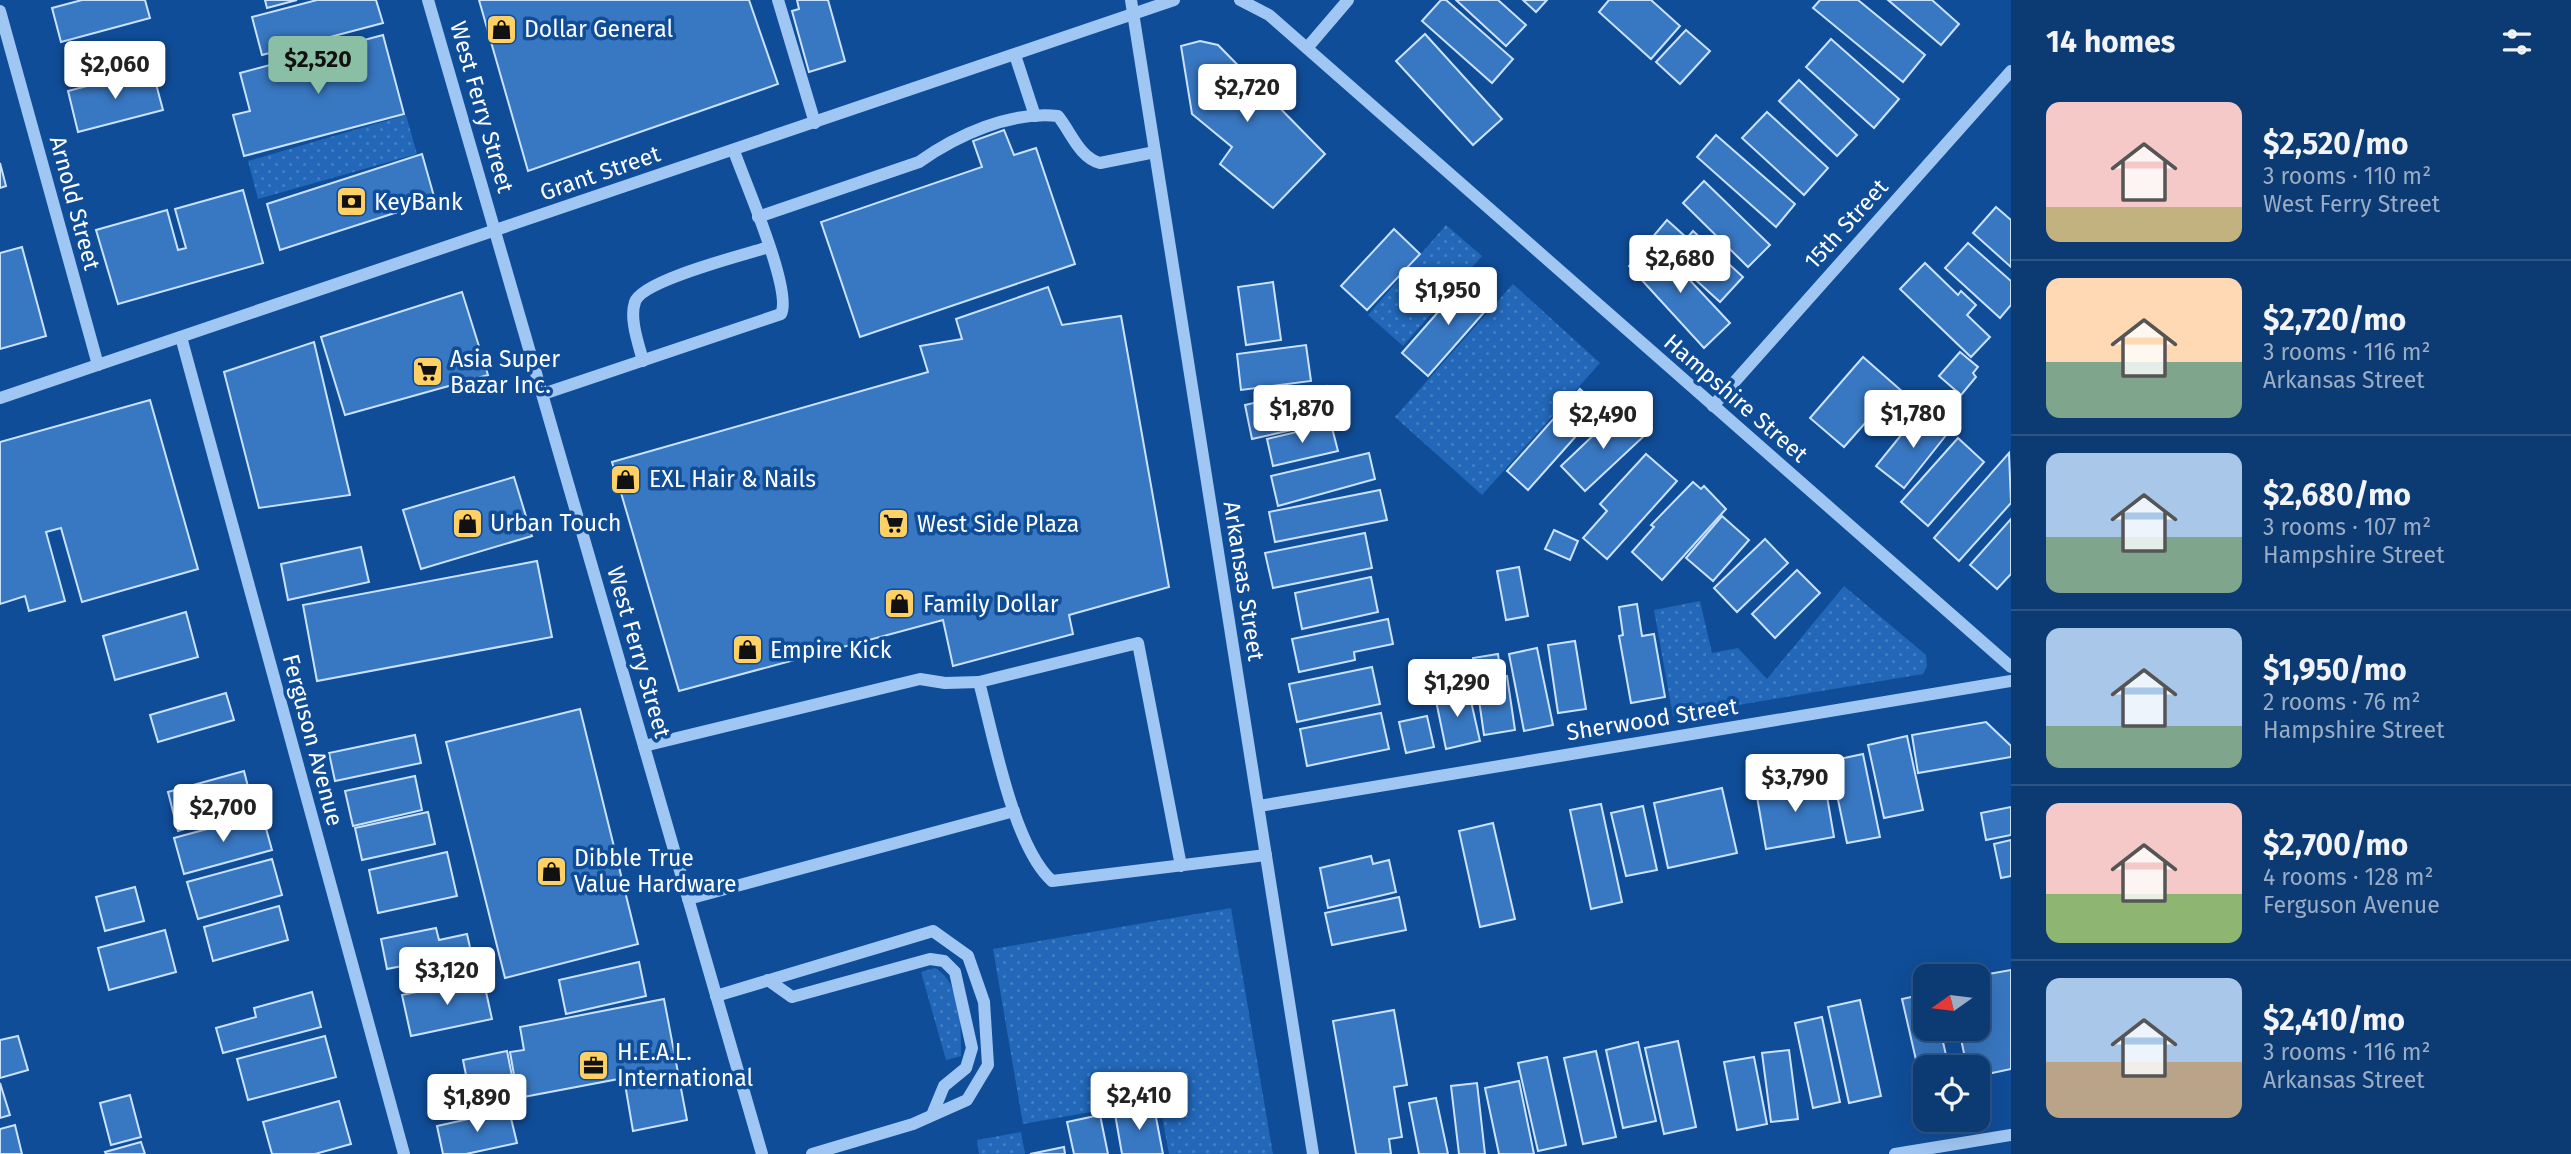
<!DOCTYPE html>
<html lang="en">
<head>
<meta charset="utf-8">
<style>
	:root { --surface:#0c3a72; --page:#1a457a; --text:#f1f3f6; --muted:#9aadc4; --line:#2c5484; --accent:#8abfa5 }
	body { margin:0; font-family:"Fira Sans",sans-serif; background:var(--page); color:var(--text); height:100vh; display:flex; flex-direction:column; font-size:26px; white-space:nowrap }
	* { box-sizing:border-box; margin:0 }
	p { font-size:23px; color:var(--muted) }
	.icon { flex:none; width:38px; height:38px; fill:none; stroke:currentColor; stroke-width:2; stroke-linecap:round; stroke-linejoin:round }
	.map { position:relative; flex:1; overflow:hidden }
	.sheet { display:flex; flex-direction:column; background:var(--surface); width:560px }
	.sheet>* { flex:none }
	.needle { width:46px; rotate:256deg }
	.controls { position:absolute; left:1913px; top:964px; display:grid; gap:14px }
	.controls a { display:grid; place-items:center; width:77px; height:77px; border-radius:14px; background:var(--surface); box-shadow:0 7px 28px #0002,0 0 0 2px var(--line); font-size:35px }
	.price { position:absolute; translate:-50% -60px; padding:0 16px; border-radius:7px; background:#fff; color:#222; font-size:23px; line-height:46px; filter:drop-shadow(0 2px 4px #0008) }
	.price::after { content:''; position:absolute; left:50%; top:42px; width:21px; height:16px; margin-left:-10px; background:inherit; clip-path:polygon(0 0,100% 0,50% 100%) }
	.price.selected { background:var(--accent); color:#111 }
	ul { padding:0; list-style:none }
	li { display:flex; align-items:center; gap:21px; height:175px; padding:0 35px }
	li+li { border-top:2px solid var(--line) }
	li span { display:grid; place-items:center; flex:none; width:196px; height:140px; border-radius:14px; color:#555 }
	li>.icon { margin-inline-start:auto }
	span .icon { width:84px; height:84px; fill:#fffc; stroke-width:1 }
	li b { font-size:30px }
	h2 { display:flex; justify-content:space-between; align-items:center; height:84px; padding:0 35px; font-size:30px }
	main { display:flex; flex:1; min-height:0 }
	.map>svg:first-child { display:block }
</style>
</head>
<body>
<main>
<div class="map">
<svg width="2011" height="1154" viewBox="0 0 2011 1154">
	<defs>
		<pattern id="grass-dots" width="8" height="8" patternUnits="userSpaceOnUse" patternTransform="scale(1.75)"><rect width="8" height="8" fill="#2267b8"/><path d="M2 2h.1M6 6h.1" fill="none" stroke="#437ec3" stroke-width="1.8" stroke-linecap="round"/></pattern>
	</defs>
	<rect width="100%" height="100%" fill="#104d98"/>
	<g fill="url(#grass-dots)">
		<polygon points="406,115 417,154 258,199 248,161"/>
		<polygon points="1446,225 1482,256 1403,346 1368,315"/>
		<polygon points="1513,284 1600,363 1482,495 1395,417"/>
		<polygon points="1844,586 1926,655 1927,666 1923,674 1673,716 1654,610 1700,601 1712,653 1738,648 1767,679"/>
		<polygon points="1231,908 1273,1154 1169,1154 1159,1100 1023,1124 993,949"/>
		<path d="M 935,968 C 962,983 961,1028 961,1056 L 946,1060 L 921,972 Z"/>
		<polygon points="1021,1132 1025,1154 979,1154 977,1140"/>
	</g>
	<g fill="#3877c1" stroke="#c9e2fe" stroke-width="2">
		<polygon points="82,0 145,0 150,18 61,42 52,8"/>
		<polygon points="265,0 297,0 267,8"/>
		<polygon points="317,0 376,0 383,23 262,55 252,17"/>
		<polygon points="479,0 749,0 778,84 528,171"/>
		<polygon points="797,0 828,0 845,61 809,72 792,11 799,9"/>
		<polygon points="1441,0 1446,0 1513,59 1492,83 1422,21"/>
		<polygon points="1456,0 1498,0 1526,25 1506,46"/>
		<polygon points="1523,0 1547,0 1536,12"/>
		<polygon points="1609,0 1651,0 1680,26 1651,59 1599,12"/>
		<polygon points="1820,0 1858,0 1925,55 1903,82 1813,8"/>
		<polygon points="1888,0 1932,0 1959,24 1941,45"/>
		<polygon points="1686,30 1710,51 1680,84 1656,62"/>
		<polygon points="1425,34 1502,119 1473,145 1396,61"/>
		<polygon points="383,35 404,114 244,156 233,115 250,111 240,73"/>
		<polygon points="1831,39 1899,99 1874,128 1806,67"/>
		<polygon points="1200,41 1218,45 1325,154 1273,208 1220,164 1232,147 1192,114 1181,46"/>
		<polygon points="152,69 163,110 78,132 68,91"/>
		<polygon points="1799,80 1857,135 1837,156 1779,101"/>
		<polygon points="1767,112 1828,168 1804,195 1742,138"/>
		<polygon points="1004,130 1014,155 1036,148 1075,264 860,337 821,222 982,167 973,141"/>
		<polygon points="1716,135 1795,204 1776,227 1697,157"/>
		<polygon points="422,154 435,200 280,250 267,204"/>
		<polygon points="0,163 6,186 0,188"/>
		<polygon points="1704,181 1770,245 1748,267 1683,203"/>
		<polygon points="243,190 263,263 118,304 96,230 167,210 178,250 186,248 175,209"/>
		<polygon points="1996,207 2011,220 2011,267 1973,233"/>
		<polygon points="1667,220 1687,238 1693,231 1743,277 1720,302 1651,239"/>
		<polygon points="1394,229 1420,254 1367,310 1341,286"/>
		<polygon points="1654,242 1730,323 1704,348 1629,266"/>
		<polygon points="1968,243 2011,281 2011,305 2000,318 1945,268"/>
		<polygon points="22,247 46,336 0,349 0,253"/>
		<polygon points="1925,263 1958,295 1961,291 1976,305 1967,315 1990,337 1971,357 1900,289"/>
		<polygon points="1468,278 1494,301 1428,376 1402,353"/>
		<polygon points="1273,282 1281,340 1246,345 1238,287"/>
		<polygon points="1048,287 1062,325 1121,316 1169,587 1069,615 1073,634 953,666 943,620 679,691 612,462 928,372 920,346 962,339 956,319"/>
		<polygon points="462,292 488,375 345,415 321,337"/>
		<polygon points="314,342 350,495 259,508 224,372"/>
		<polygon points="1306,345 1311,381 1241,390 1237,354"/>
		<polygon points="1960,352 1978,367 1973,373 1976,377 1961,395 1939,376"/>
		<polygon points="1863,357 1904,393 1888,411 1881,405 1844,447 1810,418"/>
		<polygon points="1327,386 1335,420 1252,439 1245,405"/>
		<polygon points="1580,389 1601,408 1528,490 1507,471"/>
		<polygon points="150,400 198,569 82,602 61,528 46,532 65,601 29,611 25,596 0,604 0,442"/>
		<polygon points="1620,410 1644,436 1585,491 1561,466"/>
		<polygon points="1931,412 1951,429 1904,488 1876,466 1906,429 1913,435"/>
		<polygon points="1331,424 1338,451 1273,466 1267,439"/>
		<polygon points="1958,438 1984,462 1928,526 1901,502"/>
		<polygon points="1369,453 1375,479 1278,506 1271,476"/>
		<polygon points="2009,453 2011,503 1959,561 1934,538"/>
		<polygon points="1646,454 1677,481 1607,559 1583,538 1607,511 1600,504"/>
		<polygon points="514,477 532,536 421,569 403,510"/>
		<polygon points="1693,482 1701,489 1704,486 1726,509 1662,580 1632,552 1654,527 1651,525"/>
		<polygon points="1380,490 1387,520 1275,542 1269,512"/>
		<polygon points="1722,516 1749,540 1713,581 1686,558"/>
		<polygon points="2011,519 2011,574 1997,589 1970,565"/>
		<polygon points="1554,530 1578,541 1570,560 1545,549"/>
		<polygon points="1365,533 1372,568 1273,588 1265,553"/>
		<polygon points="1765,539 1788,563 1737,612 1714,588"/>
		<polygon points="361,547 369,582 288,600 281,564"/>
		<polygon points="537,561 552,637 317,681 303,605"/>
		<polygon points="1519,567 1528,616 1506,620 1497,571"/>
		<polygon points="1797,570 1820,593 1775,638 1752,614"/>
		<polygon points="1371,577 1378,612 1302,629 1295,593"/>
		<polygon points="1637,604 1642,636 1654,634 1665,697 1631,703 1619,636 1623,635 1619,607"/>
		<polygon points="186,612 198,657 115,680 103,636"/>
		<polygon points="1388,619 1393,644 1354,652 1355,660 1299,672 1292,639"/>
		<polygon points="1575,641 1586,709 1558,713 1548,645"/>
		<polygon points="1537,648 1553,725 1524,731 1509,654"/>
		<polygon points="1498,654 1501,677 1507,676 1515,730 1484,735 1473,658"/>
		<polygon points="1372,667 1380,704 1297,722 1289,684"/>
		<polygon points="1468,688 1480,741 1446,749 1435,696"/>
		<polygon points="226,693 234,720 158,742 150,715"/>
		<polygon points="580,709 638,944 505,978 446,742"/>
		<polygon points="1381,713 1389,749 1307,766 1300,729"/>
		<polygon points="1427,716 1434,747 1406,753 1399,722"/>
		<polygon points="1986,722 2011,746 2011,757 1918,773 1912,735"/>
		<polygon points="415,735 421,763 335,781 329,753"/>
		<polygon points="1907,736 1923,810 1884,818 1868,745"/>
		<polygon points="1863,754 1880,837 1847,843 1830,761"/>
		<polygon points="244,771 254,810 178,831 168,792"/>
		<polygon points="415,776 422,810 353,826 345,791"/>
		<polygon points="1824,779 1834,837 1766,849 1756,791"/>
		<polygon points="1722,788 1737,853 1668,868 1654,803"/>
		<polygon points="1601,804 1622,902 1591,909 1570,810"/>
		<polygon points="1643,806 1657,870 1626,876 1611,813"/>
		<polygon points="2011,807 2011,835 1986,840 1981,813"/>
		<polygon points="428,812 435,844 362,860 355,828"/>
		<polygon points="262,814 272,850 184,874 174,838"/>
		<polygon points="1493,823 1515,919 1480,927 1459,831"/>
		<polygon points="2011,840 2011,876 2001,878 1994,844"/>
		<polygon points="447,852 457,896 378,913 369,870"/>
		<polygon points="1371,856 1373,864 1389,860 1396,892 1328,908 1320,868"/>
		<polygon points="272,859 282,895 198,919 187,882"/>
		<polygon points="135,887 144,921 105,931 96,897"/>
		<polygon points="1399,897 1406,930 1332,945 1325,913"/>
		<polygon points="279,906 288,940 213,961 204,927"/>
		<polygon points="436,928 439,940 467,934 471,952 387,969 381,939"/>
		<polygon points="165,930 176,972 109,990 98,948"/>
		<polygon points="639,962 646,996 566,1014 559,980"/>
		<polygon points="2011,970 2011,1069 1978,1076 1978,1068 1967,1068 1959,1029 1978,1029 1977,976"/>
		<polygon points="483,978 492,1019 411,1036 402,995"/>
		<polygon points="312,992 321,1027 223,1053 216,1028 256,1017 254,1008"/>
		<polygon points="1925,994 1925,1029 1940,1029 1949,1068 1925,1068 1925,1099 1902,999"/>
		<polygon points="664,999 687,1120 633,1131 624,1078 518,1098 510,1052 524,1050 520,1027"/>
		<polygon points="1860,1000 1881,1096 1849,1103 1828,1007"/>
		<polygon points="1394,1010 1407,1085 1394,1087 1402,1137 1389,1139 1391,1154 1356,1154 1333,1021"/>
		<polygon points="1822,1017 1840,1102 1813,1108 1795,1023"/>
		<polygon points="18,1036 28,1070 0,1078 0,1040"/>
		<polygon points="325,1036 336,1077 248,1100 237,1059"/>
		<polygon points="1678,1041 1696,1127 1664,1134 1645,1048"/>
		<polygon points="1638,1042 1656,1121 1623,1128 1606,1050"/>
		<polygon points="1789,1050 1798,1119 1771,1122 1762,1053"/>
		<polygon points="507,1051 516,1096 472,1105 463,1060"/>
		<polygon points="1596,1051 1616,1137 1583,1144 1564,1058"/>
		<polygon points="1547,1057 1566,1145 1538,1151 1518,1063"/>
		<polygon points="1754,1057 1767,1124 1737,1130 1724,1062"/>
		<polygon points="1519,1081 1534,1154 1499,1154 1485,1088"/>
		<polygon points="0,1083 10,1115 0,1118"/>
		<polygon points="1477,1083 1485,1154 1459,1154 1451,1086"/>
		<polygon points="130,1095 141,1137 111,1145 100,1103"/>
		<polygon points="1436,1098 1448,1154 1419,1154 1409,1103"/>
		<polygon points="339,1101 351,1144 315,1154 272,1154 263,1122"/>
		<polygon points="1154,1107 1163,1154 1122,1154 1115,1114"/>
		<polygon points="509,1110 517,1143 466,1154 443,1154 437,1126"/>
		<polygon points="1100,1115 1108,1154 1074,1154 1067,1122"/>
		<polygon points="15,1125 22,1154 0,1154 0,1129"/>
		<polygon points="141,1142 145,1154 106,1154 105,1152"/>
		<polygon points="1064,1147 1065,1154 1030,1154"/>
	</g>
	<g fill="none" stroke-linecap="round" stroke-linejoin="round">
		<g stroke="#a0c7f4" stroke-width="12">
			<polyline points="428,0 762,1154"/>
			<polyline points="778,0 815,123"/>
			<polyline points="1131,0 1313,1154"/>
			<polyline points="1240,0 1269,15 2011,667"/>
			<polyline points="0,11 98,365"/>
			<polyline points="1307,48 1348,0"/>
			<polyline points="1015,55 1035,116"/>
			<path d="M 758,217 L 919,162 C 957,135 1010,111 1058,116 C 1071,132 1079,157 1100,163 L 1155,152"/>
			<polyline points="181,337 404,1154"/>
			<path d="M 643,361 C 639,345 629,319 635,302 C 642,280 744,255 769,247"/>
			<path d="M 543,394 L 781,314 C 793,291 744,180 734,151"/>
			<polyline points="0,398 1174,0"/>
			<polyline points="1713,406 2011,71"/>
			<polyline points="644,746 920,679 945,683 979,682"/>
			<polyline points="1259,806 2011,681"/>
			<path d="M 1181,866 L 1138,643 L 979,682 C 993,734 1013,846 1052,881 L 1266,855"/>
			<polyline points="688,899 1014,811"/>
			<polyline points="768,980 792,997 930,959 944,961 955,972 972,1048 966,1068 944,1086 932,1115"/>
			<polyline points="716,996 933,931 968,956 984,1002 988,1065 967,1100 913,1124 812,1154"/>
			<polyline points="1895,1154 2011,1135"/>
		</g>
	</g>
	<defs>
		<symbol id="shop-square" viewBox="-11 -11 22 22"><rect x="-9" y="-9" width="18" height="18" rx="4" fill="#ffd064" stroke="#104d98"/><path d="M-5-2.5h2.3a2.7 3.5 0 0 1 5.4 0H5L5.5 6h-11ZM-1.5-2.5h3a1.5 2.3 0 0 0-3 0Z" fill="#111"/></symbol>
		<symbol id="bank-square" viewBox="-11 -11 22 22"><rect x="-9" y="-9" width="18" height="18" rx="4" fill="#ffd064" stroke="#104d98"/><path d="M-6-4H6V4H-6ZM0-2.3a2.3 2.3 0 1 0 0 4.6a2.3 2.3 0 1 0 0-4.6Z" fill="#111"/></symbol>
		<symbol id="supermarket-square" viewBox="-11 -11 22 22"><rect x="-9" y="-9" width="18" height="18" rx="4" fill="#ffd064" stroke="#104d98"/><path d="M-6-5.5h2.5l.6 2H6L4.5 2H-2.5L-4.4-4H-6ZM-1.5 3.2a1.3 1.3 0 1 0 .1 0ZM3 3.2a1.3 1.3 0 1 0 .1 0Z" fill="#111"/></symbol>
		<symbol id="office-square" viewBox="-11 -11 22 22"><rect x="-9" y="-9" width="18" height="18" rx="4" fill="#ffd064" stroke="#104d98"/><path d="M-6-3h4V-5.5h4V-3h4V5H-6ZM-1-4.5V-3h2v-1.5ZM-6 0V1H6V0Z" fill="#111"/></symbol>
	</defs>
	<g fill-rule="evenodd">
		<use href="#shop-square" x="484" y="12" width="35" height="35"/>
		<use href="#bank-square" x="334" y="184" width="35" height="35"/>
		<use href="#supermarket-square" x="410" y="354" width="35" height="35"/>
		<use href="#shop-square" x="608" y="462" width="35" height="35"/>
		<use href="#shop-square" x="450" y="506" width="35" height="35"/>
		<use href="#supermarket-square" x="876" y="506" width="35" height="35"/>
		<use href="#shop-square" x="882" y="586" width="35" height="35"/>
		<use href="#shop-square" x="730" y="632" width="35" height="35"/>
		<use href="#shop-square" x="534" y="854" width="35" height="35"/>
		<use href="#office-square" x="576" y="1048" width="35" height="35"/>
	</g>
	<g text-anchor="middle" stroke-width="7" stroke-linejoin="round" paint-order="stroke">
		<g font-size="23" fill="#fff" stroke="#104d98" text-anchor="start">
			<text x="524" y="37">Dollar General</text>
			<text x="374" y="210">KeyBank</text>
			<text x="450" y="367">Asia Super<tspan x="450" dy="26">Bazar Inc.</tspan></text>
			<text x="649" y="487">EXL Hair &amp; Nails</text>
			<text x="490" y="531">Urban Touch</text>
			<text x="917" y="532">West Side Plaza</text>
			<text x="923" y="612">Family Dollar</text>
			<text x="770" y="658">Empire Kick</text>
			<text x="574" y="866">Dibble True<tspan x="574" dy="26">Value Hardware</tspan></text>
			<text x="617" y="1060">H.E.A.L.<tspan x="617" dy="26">International</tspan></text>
		</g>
		<g font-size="23" fill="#fff" stroke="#104d98">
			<text transform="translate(482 107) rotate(74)" y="8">West Ferry Street</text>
			<text transform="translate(600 173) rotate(-19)" y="8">Grant Street</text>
			<text transform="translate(75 203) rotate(75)" y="8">Arnold Street</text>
			<text transform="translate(1846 224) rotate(-48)" y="8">15th Street</text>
			<text transform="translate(1736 398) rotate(41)" y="8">Hampshire Street</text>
			<text transform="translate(1244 581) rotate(81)" y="8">Arkansas Street</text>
			<text transform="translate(639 652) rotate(74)" y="8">West Ferry Street</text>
			<text transform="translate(1652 719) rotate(-9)" y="8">Sherwood Street</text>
			<text transform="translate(313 740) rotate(75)" y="8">Ferguson Avenue</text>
		</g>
	</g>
</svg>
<div class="controls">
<a><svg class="needle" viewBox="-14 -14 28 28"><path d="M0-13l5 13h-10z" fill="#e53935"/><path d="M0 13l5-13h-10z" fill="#9aadc4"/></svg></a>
<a><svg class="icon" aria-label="locate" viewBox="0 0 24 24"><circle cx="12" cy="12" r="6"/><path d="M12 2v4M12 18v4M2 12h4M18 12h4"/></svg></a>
</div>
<b class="price selected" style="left:318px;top:96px">$2,520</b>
<b class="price" style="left:115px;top:101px">$2,060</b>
<b class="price" style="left:1247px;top:124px">$2,720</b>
<b class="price" style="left:1680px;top:295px">$2,680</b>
<b class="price" style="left:1448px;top:327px">$1,950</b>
<b class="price" style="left:1302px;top:445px">$1,870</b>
<b class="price" style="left:1913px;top:450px">$1,780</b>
<b class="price" style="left:1603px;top:451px">$2,490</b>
<b class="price" style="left:1457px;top:719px">$1,290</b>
<b class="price" style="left:1795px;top:814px">$3,790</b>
<b class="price" style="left:223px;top:844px">$2,700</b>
<b class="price" style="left:447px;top:1007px">$3,120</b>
<b class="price" style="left:1139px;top:1132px">$2,410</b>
<b class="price" style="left:477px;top:1134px">$1,890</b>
</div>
<section class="sheet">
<h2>14 homes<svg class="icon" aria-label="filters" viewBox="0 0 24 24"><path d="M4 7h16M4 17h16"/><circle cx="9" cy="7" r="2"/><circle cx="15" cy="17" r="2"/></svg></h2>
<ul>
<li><span style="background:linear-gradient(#f6c9c9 75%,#c2b280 0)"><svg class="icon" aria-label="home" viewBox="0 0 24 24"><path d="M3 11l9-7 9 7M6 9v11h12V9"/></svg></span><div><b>$2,520/mo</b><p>3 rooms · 110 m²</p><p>West Ferry Street</p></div></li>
<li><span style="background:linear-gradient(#ffd9b3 60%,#7fa58c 0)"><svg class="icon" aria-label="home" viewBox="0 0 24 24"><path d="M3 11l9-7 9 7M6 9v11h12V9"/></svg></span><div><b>$2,720/mo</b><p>3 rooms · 116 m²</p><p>Arkansas Street</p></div></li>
<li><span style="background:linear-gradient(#a9c7e8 60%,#7fa58c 0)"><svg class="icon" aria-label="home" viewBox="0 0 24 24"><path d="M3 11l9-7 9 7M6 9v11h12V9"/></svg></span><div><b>$2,680/mo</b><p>3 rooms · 107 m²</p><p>Hampshire Street</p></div></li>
<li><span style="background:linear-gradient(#a9c7e8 70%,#7fa58c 0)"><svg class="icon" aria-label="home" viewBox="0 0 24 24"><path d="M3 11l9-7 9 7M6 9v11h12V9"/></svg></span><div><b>$1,950/mo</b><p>2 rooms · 76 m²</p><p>Hampshire Street</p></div></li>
<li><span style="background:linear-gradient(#f6c9c9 65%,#8fb573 0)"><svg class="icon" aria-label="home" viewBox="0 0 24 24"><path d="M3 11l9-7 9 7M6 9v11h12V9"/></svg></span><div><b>$2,700/mo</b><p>4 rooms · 128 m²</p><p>Ferguson Avenue</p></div></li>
<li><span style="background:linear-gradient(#a9c7e8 60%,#b9a48a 0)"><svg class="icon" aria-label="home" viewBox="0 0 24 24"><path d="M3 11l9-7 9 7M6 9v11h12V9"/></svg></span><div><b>$2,410/mo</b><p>3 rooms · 116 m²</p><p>Arkansas Street</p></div></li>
</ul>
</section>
</main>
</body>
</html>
